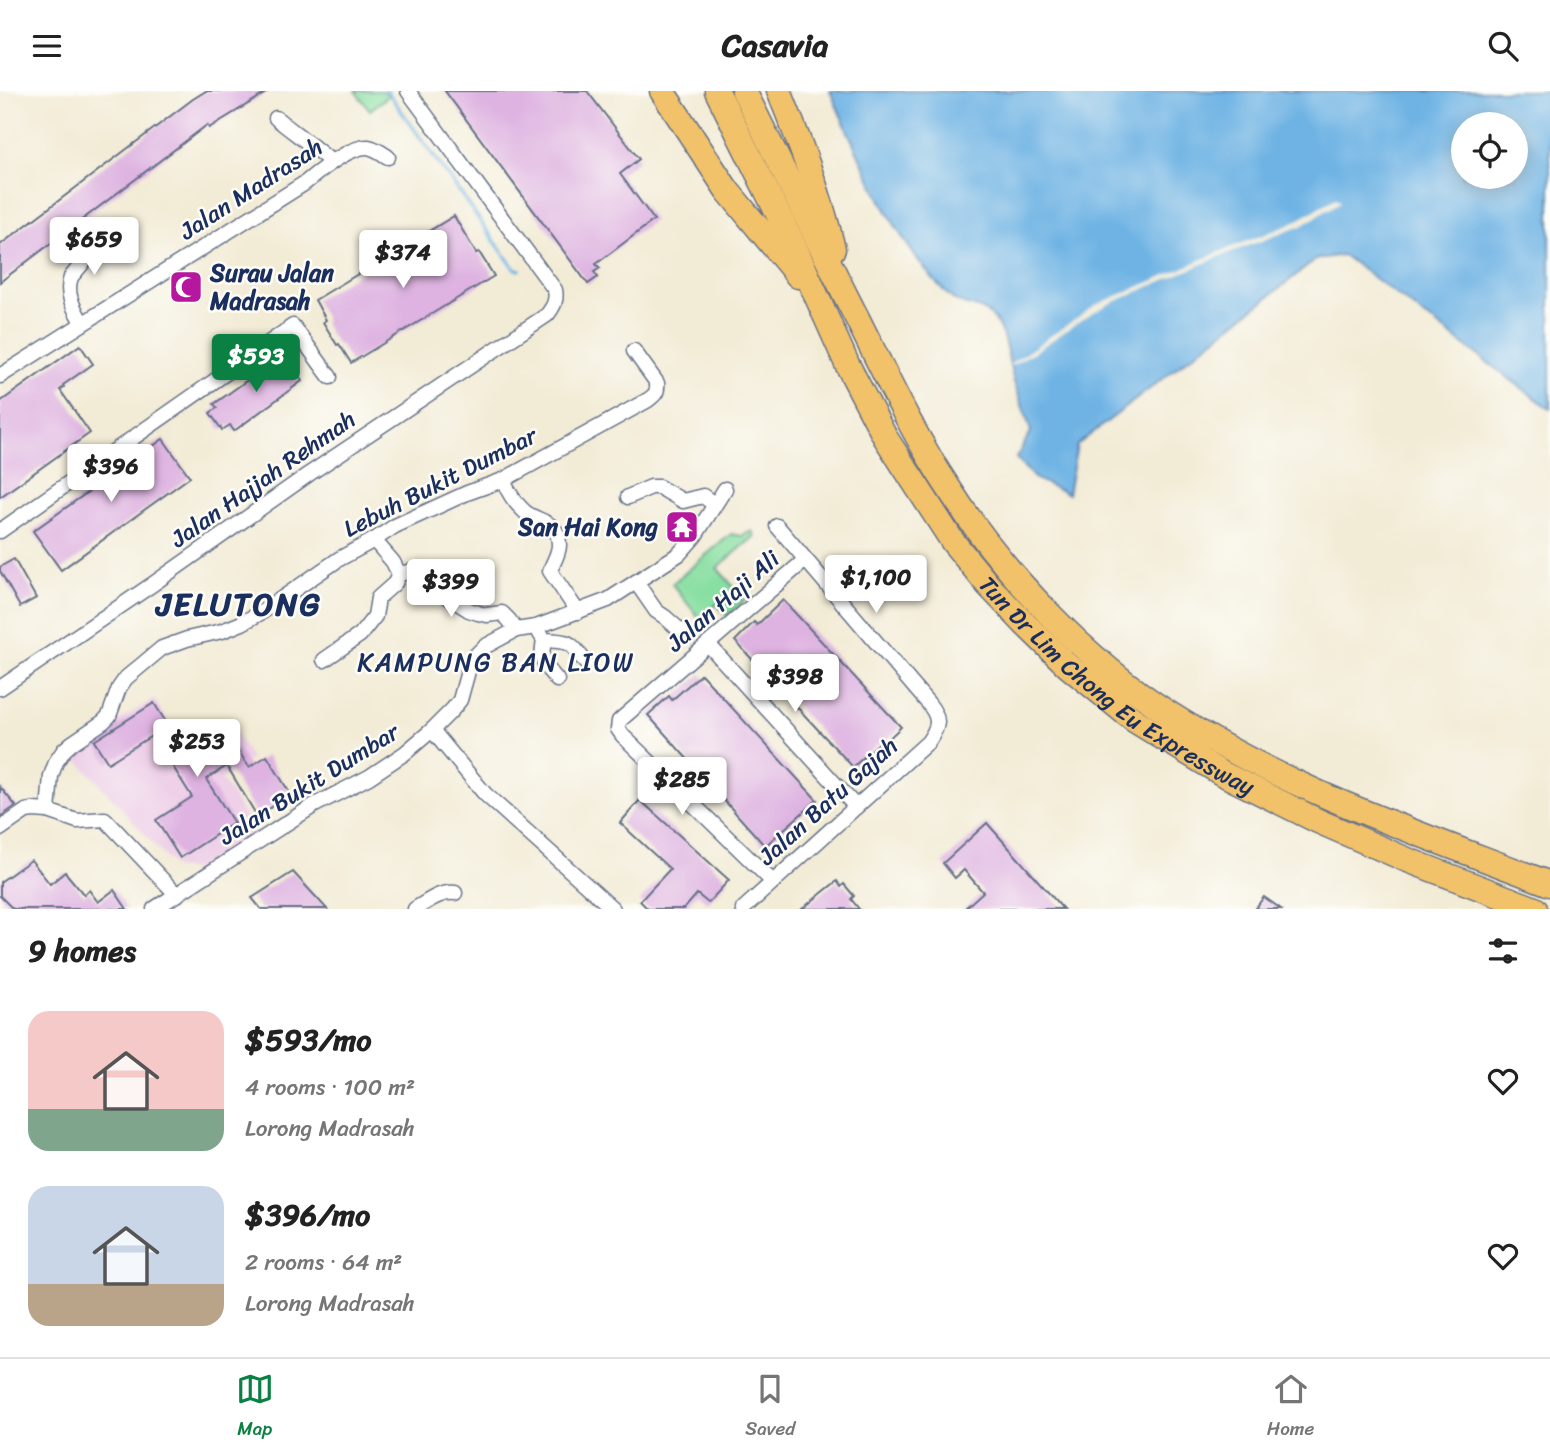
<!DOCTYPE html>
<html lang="en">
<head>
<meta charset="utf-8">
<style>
	:root { --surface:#fff; --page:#f6f6f6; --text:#222; --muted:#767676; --line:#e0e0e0; --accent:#0b8043 }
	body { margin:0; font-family:Sriracha,sans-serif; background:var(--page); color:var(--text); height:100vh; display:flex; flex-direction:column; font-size:26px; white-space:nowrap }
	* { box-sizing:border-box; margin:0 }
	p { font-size:23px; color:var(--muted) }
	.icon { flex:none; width:38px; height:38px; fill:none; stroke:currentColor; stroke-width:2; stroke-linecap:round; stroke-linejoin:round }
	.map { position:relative; height:818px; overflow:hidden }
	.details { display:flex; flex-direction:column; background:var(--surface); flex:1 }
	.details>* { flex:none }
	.controls { position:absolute; left:1451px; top:21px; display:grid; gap:14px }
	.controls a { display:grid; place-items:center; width:77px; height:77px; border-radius:50%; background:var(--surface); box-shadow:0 4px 18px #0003; font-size:35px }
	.price { position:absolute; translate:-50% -60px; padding:0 16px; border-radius:7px; background:#fff; color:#222; font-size:23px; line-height:46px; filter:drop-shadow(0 2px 4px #0008) }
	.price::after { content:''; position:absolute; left:50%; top:42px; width:21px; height:16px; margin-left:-10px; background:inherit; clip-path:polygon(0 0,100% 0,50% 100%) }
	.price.active { background:var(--accent); color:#fff }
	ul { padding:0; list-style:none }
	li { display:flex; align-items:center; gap:21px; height:175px; padding:0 28px }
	li span { display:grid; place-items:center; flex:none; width:196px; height:140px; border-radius:21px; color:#555 }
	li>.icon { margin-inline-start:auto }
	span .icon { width:84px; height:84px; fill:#fffc; stroke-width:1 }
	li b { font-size:30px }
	h2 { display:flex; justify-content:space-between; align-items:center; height:84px; padding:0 28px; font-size:30px }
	header { display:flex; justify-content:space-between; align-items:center; height:91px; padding:0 28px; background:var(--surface); font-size:32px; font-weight:700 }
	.dock { display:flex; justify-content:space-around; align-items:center; height:98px; border-top:2px solid var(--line); background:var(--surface); font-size:19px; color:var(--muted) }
	.dock a { display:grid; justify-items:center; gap:4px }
	.dock .active { color:var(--accent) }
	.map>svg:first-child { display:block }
</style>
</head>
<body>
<header><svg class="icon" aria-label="menu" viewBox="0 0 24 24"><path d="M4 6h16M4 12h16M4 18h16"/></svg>Casavia<svg class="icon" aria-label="search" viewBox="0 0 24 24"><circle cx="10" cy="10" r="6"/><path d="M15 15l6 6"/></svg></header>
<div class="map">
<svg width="1550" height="818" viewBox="0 0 1550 818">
	<rect width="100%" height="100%" fill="#fdfcf7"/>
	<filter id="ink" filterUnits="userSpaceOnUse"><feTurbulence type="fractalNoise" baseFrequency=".0143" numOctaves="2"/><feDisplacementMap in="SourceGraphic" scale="14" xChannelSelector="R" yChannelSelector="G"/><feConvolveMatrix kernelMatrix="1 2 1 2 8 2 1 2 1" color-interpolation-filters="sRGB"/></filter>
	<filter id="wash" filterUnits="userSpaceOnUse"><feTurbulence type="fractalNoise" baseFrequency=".00686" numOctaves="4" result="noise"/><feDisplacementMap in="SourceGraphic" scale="28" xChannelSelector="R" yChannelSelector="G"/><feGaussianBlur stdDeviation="1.57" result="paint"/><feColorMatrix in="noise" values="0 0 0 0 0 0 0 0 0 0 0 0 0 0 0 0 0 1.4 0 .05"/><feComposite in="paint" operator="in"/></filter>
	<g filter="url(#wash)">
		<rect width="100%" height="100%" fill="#f2ebd5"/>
		<polygon fill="#eed0e8" points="154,608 191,666 235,641 251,668 221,688 256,741 194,779 174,777 120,715 69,660"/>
		<g fill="#88dfa2" stroke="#528780" stroke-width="2">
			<polygon points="355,0 384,0 388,5 370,19"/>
			<polygon points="752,440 755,445 717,477 745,509 727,525 716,513 700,528 672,493 731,443 742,445"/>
		</g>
		<path fill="#6eb3e4" stroke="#4471a1" stroke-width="2" fill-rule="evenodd" d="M 830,0 L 1550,0 L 1550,318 L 1343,164 L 1317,168 L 1077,354 L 1068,403 L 1034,387 L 1016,367 L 1031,340 C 1026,324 1020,309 1015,294 C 1009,276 1006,242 994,228 C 981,212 962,218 948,204 C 892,148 862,71 830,0 ZM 1463,33 L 1516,33 L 1516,86 L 1463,86 Z"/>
		<polygon fill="#f2ebd5" points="1336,107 1340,111 1301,135 1223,164 1107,214 1080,230 1037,259 1011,275 1010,274 1010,273 1096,214 1220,161 1291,133"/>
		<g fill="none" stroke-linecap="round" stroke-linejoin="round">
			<polyline stroke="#6eb3e4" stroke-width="3.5" points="387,0 514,177 520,179"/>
		</g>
		<g id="blocks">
			<g fill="#deb3e1">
				<polygon points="206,0 269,0 209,37 207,34 0,191 0,154 193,8"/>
				<polygon points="445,0 587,0 639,68 620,83 654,129 596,173 600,177 594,181 598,186 588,193"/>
				<polygon points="454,125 476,162 479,161 494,185 351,272 339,253 337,254 323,231 326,229 315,209"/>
				<polygon points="80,254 93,273 63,294 64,296 60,299 90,342 0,406 0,311"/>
				<polygon points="284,263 302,290 234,340 230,334 222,339 210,322 217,317 214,313"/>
				<polygon points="163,348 190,386 61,479 33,440"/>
				<polygon points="14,468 36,507 20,516 0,480 0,476"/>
				<polygon points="783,509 901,636 881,655 879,652 853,676 735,550 754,531 757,534"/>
				<polygon points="701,583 817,709 765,755 648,624 669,605 672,609"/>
				<polygon points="154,612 191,671 230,647 249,676 267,665 291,704 257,725 227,675 206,688 234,732 180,767 156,729 192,706 153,644 108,672 94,650"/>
				<polygon points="0,696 16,715 0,726"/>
				<polygon points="640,709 729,789 708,812 697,803 684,818 648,818 640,810 670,778 620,732"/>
				<polygon points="987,732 1063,818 964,818 983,801 964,779 955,787 943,772"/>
				<polygon points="31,769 50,793 65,781 84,804 89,799 98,811 114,799 127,818 13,818 0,805 0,791"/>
				<polygon points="293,781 327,818 261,818 252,807"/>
				<polygon points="837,790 841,796 844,793 854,805 851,808 859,818 802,818"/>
				<polygon points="1264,806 1281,818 1255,818"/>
			</g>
		</g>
	</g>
	<g filter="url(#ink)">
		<use href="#blocks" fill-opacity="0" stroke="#667188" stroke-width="2"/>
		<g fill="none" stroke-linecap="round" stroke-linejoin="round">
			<defs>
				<g id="minor">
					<path d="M 276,27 C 294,42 314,55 331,71"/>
					<path d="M 82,232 C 74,217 65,203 71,186 L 108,142"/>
					<path d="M 0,285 L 305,92 C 318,81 350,55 368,56 C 375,57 382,62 388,66"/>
					<path d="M 503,389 C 508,401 515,412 525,421 C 539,432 559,429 559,454 C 559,463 553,471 550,480 L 578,521"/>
					<polyline points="628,406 651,396 659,396 683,410 703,405 714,413"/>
					<polyline points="0,440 293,235 330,286"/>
					<polyline points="399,483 413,480 427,484 447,505 469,519 478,522 487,524 502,522 509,529 516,539"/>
					<polyline points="636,491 656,520 665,526 683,542"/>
					<path d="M 536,536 L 544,549 C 540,572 542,571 557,589"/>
					<path d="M 544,549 C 572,550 570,551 586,572"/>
					<polyline points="708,553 856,716"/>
					<polyline points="324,569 360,544 375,525 378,507 395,492 399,483 393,471 374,449"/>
					<path d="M 0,597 L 153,493 L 309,383 L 547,224 C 554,215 557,209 555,199 L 408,0"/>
					<polyline points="432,639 485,703 613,818"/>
					<path d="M 48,720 L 51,685 L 56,671 L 64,659 L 72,652 L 103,631 L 109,625 L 119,597 L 126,587 L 162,557 L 187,548 L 222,540 L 242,532 L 262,521 L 339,468 L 374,449 L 395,435 L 467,402 L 503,389 L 648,309 C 655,304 658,301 657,292 L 634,260"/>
					<polyline points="0,738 26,720 33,719 48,720 77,730 105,728 177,804"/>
					<polyline points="773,791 623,645 618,638 619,630 805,469"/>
					<polyline points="154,818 313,715 369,686 405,662 432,639 452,619 460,609 470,573 476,564 484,556 516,539 536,536 608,509 679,463 695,445 725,398"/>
					<path d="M 415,818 C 427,811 440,800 455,802"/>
					<path d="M 743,818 L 928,651 C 939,635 941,628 928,612 L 777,435"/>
				</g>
				<g id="trunk">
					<polyline points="662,0 727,99 798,185"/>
					<path id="s1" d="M 717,0 L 795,157 L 847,273 L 885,346 L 953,451 L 988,494 L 1024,532 L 1068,575 L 1134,629 L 1221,682 L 1318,730 L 1405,768 L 1535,818"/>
					<path d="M 744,0 C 782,76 819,153 858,229 C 886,285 913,343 948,396 C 1002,481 1086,570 1171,624 C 1288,699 1421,743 1550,793"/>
					<path d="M 779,0 C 800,52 820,103 833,158"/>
				</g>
			</defs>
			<use href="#minor" stroke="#667188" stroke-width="17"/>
			<use href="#trunk" stroke="#667188" stroke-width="27"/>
			<use href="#minor" stroke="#fff" stroke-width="14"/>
			<use href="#trunk" stroke="#f2c26a" stroke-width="24"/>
		</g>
	</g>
	<defs>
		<symbol id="mosque-square" viewBox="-11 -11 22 22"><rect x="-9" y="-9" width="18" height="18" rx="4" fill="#b5179e" stroke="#fdfcf7"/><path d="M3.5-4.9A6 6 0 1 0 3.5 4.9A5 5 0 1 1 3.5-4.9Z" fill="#fff"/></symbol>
		<symbol id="temple-square" viewBox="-11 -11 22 22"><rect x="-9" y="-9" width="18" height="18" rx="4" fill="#b5179e" stroke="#fdfcf7"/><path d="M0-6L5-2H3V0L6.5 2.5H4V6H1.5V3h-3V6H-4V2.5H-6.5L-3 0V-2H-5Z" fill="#fff"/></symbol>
	</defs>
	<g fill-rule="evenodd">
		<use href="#mosque-square" x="167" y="177" width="38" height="38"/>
		<use href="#temple-square" x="663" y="417" width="38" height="38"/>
	</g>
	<g text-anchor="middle" stroke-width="5" stroke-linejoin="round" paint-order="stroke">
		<g font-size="24" fill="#1b2f5e" stroke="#fdfcf7">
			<text transform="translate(251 98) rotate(-33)" y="8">Jalan Madrasah</text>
			<text transform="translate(263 388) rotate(-35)" y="8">Jalan Hajjah Rehmah</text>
			<text transform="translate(440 391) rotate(-27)" y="8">Lebuh Bukit Dumbar</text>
			<text transform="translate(723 510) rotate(-41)" y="8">Jalan Haji Ali</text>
			<text dy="8" stroke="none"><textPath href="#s1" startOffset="730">Tun Dr Lim Chong Eu Expressway</textPath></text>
			<text transform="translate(309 693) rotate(-32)" y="8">Jalan Bukit Dumbar</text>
			<text transform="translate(828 710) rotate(-42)" y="8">Jalan Batu Gajah</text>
		</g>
		<g font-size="24" font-weight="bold" fill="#1b2f5e" stroke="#fdfcf7" text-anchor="start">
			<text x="210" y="190">Surau Jalan<tspan x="210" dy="28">Madrasah</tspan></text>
			<text x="658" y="444" text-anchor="end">San Hai Kong</text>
		</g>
		<g font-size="26" letter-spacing="2" fill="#1b2f5e" stroke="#fdfcf7">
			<text x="496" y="580">KAMPUNG BAN LIOW</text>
		</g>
		<g font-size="32" font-weight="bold" letter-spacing="2" fill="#1b2f5e" stroke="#fdfcf7">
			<text x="239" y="524">JELUTONG</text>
		</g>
	</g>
</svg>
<div class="controls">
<a><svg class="icon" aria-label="locate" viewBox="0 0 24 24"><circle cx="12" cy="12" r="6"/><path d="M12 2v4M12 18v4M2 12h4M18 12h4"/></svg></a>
</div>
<b class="price" style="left:94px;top:186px">$659</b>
<b class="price" style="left:403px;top:199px">$374</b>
<b class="price active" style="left:256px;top:303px">$593</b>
<b class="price" style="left:111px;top:413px">$396</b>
<b class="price" style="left:876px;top:524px">$1,100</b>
<b class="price" style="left:451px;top:528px">$399</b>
<b class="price" style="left:795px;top:623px">$398</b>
<b class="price" style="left:197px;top:688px">$253</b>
<b class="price" style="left:682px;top:726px">$285</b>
</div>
<section class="details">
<h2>9 homes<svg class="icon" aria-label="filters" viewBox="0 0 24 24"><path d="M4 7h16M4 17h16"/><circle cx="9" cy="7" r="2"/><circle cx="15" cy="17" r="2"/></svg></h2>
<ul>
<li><span style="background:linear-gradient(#f6c9c9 70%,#7fa58c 0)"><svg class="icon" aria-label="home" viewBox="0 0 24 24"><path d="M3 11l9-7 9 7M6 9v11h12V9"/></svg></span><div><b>$593/mo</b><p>4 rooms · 100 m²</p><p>Lorong Madrasah</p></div><svg class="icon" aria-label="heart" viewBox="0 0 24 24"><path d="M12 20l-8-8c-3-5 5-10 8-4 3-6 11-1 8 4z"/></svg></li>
<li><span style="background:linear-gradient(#c9d6e8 70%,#b9a48a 0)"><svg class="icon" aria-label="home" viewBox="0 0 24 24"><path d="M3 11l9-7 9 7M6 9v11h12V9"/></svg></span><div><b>$396/mo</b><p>2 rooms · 64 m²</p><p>Lorong Madrasah</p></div><svg class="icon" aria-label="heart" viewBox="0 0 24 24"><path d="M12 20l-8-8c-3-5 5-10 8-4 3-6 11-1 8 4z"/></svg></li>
</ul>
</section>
<nav class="dock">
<a class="active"><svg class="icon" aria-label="map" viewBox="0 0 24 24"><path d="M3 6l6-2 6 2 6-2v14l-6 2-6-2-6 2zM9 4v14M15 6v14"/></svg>Map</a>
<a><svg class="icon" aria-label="saved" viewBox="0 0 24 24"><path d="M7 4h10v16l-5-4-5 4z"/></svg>Saved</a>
<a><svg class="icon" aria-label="home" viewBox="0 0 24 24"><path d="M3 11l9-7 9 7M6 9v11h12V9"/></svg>Home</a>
</nav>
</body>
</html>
